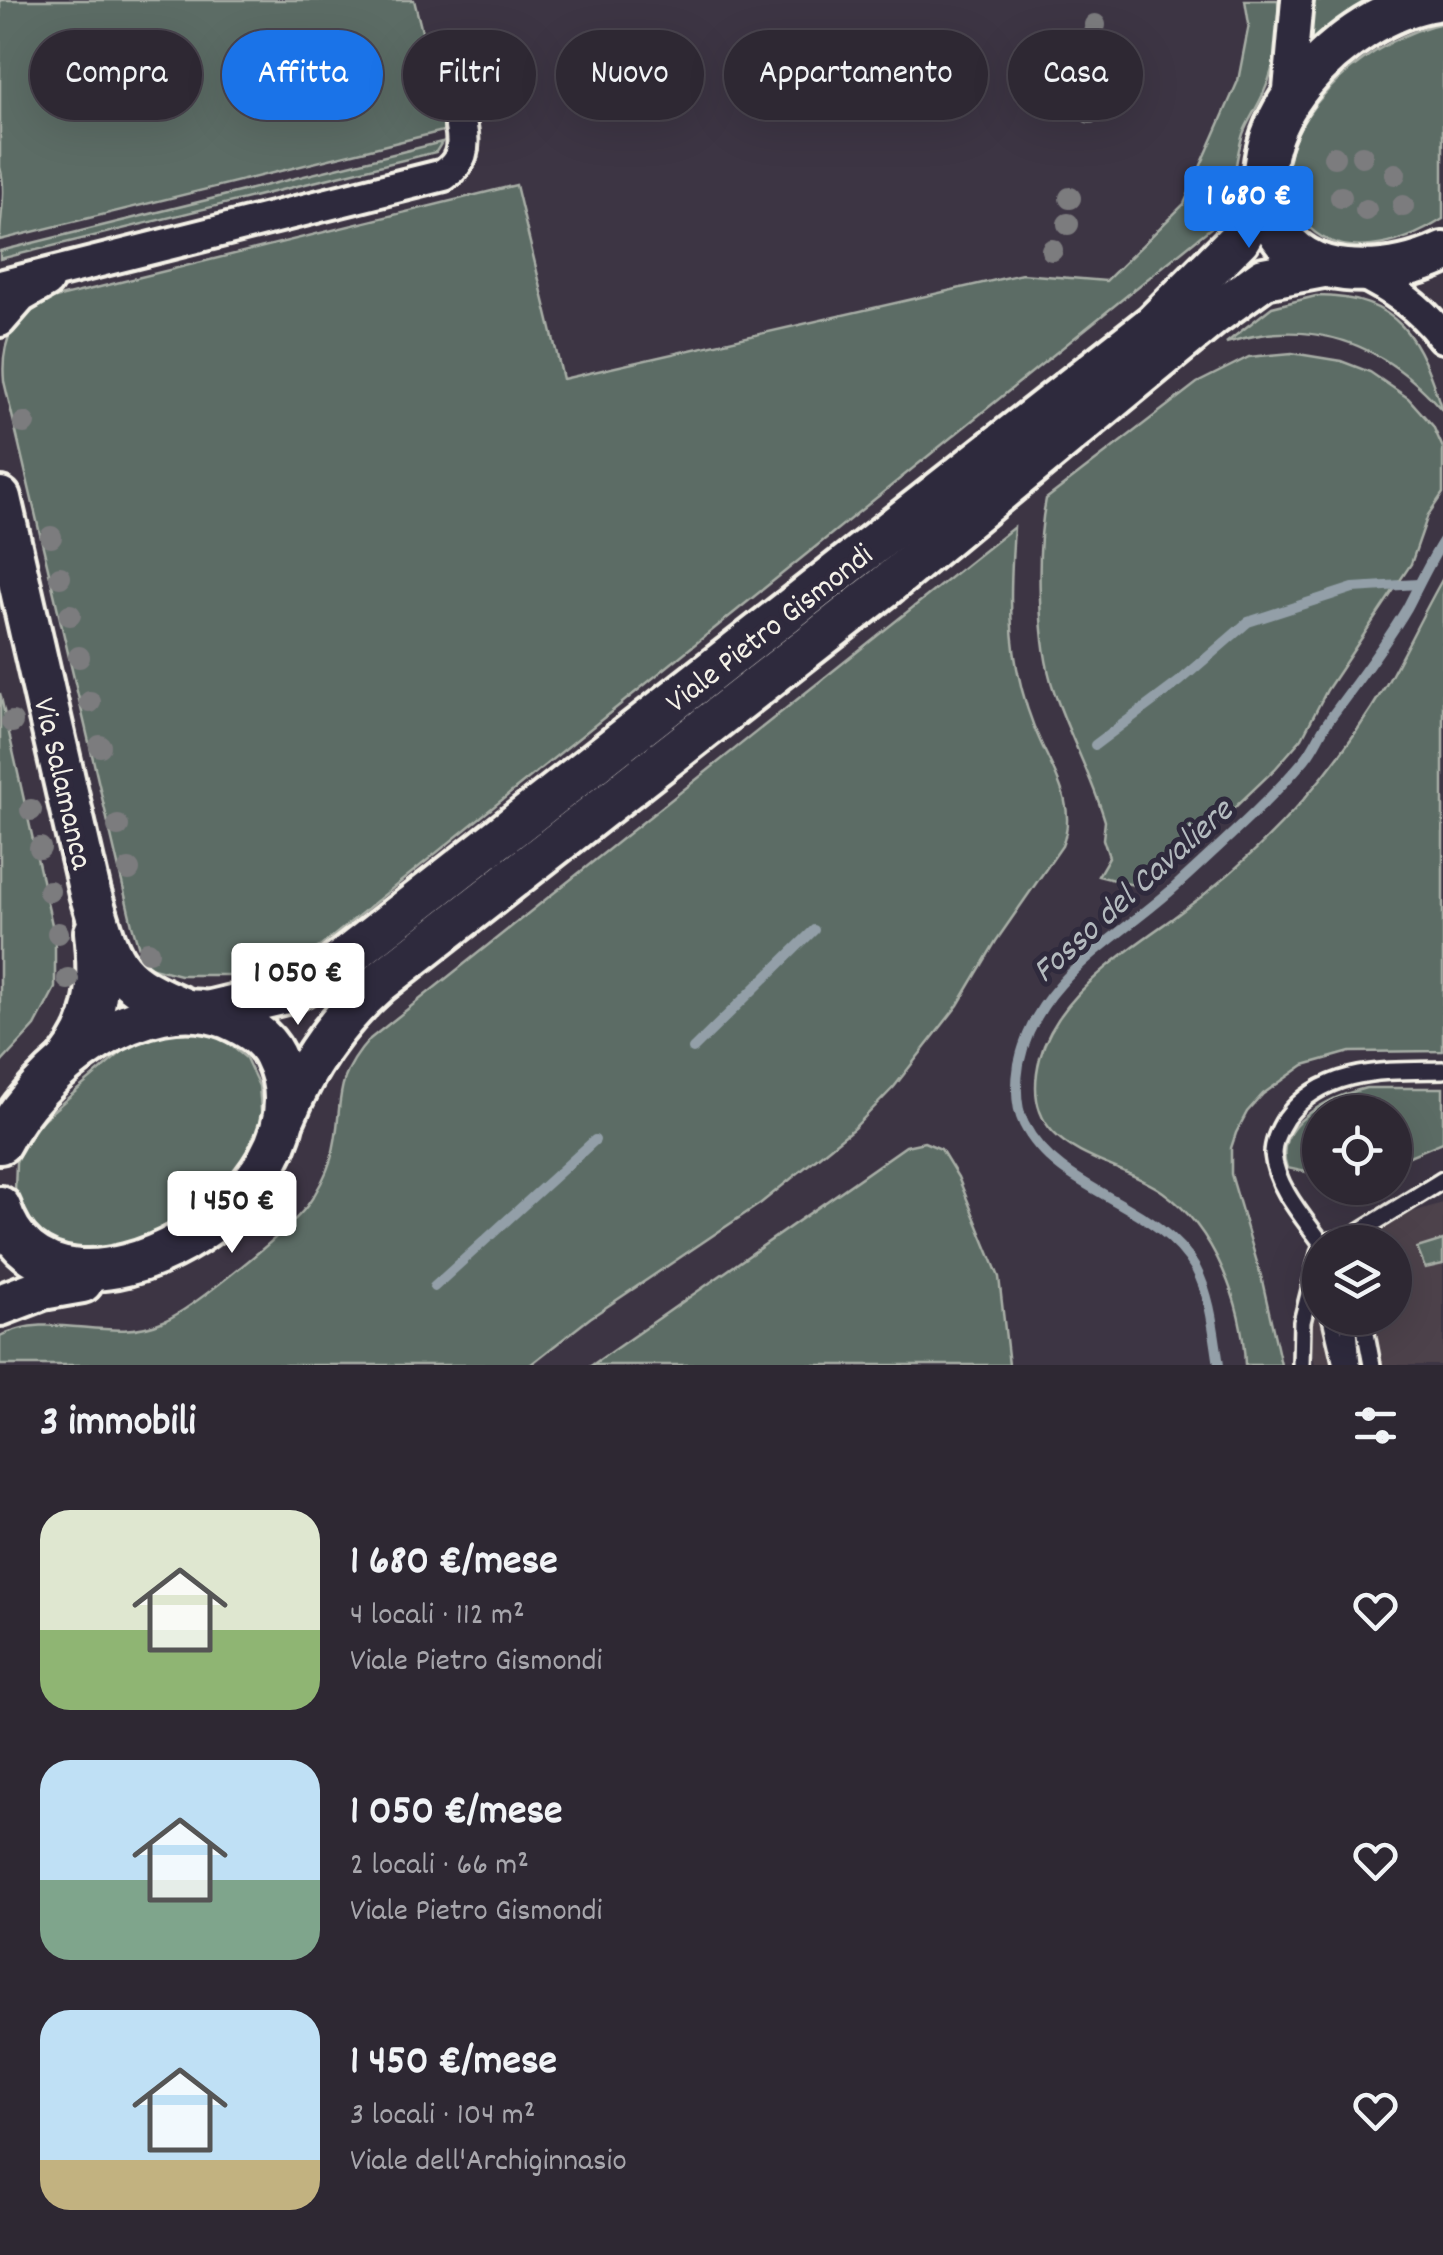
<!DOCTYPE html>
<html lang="it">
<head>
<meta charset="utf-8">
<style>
	:root { --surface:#2e2833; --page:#36303b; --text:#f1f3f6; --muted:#a7a6ac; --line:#49444e; --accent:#1a73e8 }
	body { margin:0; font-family:Dekko,sans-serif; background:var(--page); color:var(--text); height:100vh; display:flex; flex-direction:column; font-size:38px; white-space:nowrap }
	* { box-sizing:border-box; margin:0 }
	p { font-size:32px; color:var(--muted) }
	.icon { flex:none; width:55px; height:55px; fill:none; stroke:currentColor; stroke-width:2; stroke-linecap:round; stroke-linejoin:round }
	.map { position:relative; height:1365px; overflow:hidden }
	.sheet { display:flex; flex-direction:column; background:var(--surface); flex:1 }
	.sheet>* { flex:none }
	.guide { position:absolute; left:30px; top:30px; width:1385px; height:90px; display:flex; gap:20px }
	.controls { position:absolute; left:1302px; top:1095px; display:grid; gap:20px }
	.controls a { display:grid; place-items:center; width:110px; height:110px; border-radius:50%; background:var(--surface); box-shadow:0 10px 40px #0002,0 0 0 2px var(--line); font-size:50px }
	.price { position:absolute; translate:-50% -85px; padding:0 22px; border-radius:10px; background:#fff; color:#222; font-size:32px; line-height:65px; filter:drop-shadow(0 2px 5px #0008) }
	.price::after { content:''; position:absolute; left:50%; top:60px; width:30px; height:22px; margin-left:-15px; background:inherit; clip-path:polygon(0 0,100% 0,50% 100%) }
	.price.selected { background:var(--accent); color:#fff }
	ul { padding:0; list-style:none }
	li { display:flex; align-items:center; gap:30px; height:250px; padding:0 40px }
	li span { display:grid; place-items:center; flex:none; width:280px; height:200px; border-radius:30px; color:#555 }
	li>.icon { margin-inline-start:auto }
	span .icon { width:120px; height:120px; fill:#fffc; stroke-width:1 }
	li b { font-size:42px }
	h2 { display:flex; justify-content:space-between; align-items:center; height:120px; padding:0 40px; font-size:42px }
	.pill { padding:0 35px; border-radius:45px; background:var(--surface); box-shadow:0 10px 40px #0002,0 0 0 2px var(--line); font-size:35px; line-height:90px }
	.pill.selected { background:var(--accent); color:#fff }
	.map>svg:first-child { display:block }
</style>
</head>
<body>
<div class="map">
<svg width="1443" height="1365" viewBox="0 0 1443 1365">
	<rect width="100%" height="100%" fill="#3d3544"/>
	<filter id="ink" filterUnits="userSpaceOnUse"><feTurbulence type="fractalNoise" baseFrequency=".01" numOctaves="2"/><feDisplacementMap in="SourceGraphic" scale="20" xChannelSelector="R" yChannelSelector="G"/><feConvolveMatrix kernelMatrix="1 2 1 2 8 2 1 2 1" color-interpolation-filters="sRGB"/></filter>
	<g filter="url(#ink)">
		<polygon fill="#4d424c" points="1443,1203 1443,1365 1315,1365 1302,1290 1320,1283 1320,1318 1395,1318 1395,1242 1370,1242 1382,1229 1406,1214"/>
		<g fill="#5b6c65" stroke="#a8aea6" stroke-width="2.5">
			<path d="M 0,0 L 414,0 L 447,130 L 0,240 C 0,214 7,192 0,167 Z"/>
			<path d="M 1245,0 L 1278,0 C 1280,27 1276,67 1264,92 C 1258,107 1248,120 1243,134 C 1234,162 1235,190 1223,218 L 321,946 L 269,975 L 180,975 L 149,967 L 142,958 L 132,925 L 4,381 C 1,348 10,319 39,302 L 516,185 L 563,379 L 1022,274 L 1106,281 L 1184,204 L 1238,81 L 1249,24 Z"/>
			<polygon points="1309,0 1377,0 1336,22 1306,49"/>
			<path d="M 1443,23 L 1443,219 C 1402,245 1340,264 1304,222 C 1294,211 1287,196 1286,181 C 1285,106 1377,36 1443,23 Z"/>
			<polygon points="442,142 436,152 0,259 0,251"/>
			<path d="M 1316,296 C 1401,296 1419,339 1442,410 C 1384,343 1312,316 1226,343 L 1272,307 Z"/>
			<path d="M 1292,353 L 1341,361 L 1370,372 L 1408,398 L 1433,426 L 1443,448 L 1443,493 L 1428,515 L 1411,564 L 1327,690 L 1302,738 L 1275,769 L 1205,836 L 1141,887 L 1098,876 L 1109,857 L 1103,839 L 1105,821 C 1092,777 1069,735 1054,691 C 1037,643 1036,549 1046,499 L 1197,383 L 1249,357 Z"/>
			<path d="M 1014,527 C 1011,573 1008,623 1017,668 C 1022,693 1030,720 1041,743 C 1056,776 1077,809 1062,846 L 996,941 L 958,1005 L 894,1087 L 854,1128 L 761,1203 L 590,1318 L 530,1365 L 0,1365 L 0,1336 C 52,1309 111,1345 164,1321 C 192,1309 288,1231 307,1206 C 317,1192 326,1175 331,1159 C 346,1106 328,1086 370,1039 Z"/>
			<path d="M 1443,578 L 1443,1051 L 1350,1052 L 1304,1065 L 1263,1094 L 1247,1112 L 1236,1133 L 1231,1148 L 1231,1174 L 1261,1276 L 1281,1365 L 1245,1365 C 1243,1304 1215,1229 1163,1192 C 1110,1155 1015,1155 1040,1058 C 1056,997 1125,952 1173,918 C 1260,856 1332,776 1386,685 C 1406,650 1423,613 1443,578 Z"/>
			<polygon points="0,693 55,938 55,988 35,1026 0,1064"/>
			<polygon points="184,1027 222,1038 246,1058 259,1086 262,1122 251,1155 226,1183 146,1244 87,1259 38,1236 25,1217 15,1192 16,1162 28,1132 130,1045 152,1032"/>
			<path d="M 1366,1088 L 1443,1088 L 1443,1142 L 1395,1162 L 1395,1112 L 1320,1112 L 1320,1175 L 1287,1168 C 1271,1123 1333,1096 1366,1088 Z"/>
			<polygon points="924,1142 941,1149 958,1177 999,1277 1009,1365 592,1365 906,1146"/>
			<polygon points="1443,1240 1443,1264 1425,1268 1417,1248"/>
		</g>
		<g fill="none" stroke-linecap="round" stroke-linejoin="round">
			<g stroke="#939fa8" stroke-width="10">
				<polyline points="1095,745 1180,681 1248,622 1353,588 1418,584"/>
				<polyline points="693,1049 814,930"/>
				<polyline points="434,1287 595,1140"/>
				<path d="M 1219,1365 C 1214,1334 1211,1297 1196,1269 C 1158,1201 1059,1194 1024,1124 C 1015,1106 1016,1083 1019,1064 C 1036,978 1117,940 1176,886 C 1220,845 1266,805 1305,759 C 1315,747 1320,732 1329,720 C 1356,683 1384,647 1407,608 C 1419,585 1429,563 1443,541"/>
			</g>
			<defs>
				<g id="service">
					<path d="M 1321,1242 C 1303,1217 1276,1187 1273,1154 C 1273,1141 1279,1129 1286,1118 C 1324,1067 1386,1071 1443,1070"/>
					<polyline points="1327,1242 1351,1237 1443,1180"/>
					<polyline points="1331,1318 1342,1365"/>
					<polyline points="1348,1318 1352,1365"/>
					<polyline points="1363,1318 1372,1365"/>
					<polyline points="1301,1365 1302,1322 1320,1250"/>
				</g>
				<g id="minor">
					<polyline points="1288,101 1297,0"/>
					<path d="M 1357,271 C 1392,288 1419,306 1443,337"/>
					<path d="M 0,286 L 444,175 C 462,163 465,148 461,127"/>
					<polyline points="0,321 21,297 47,282"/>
				</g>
				<g id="tertiary">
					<path d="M 1436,0 C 1345,13 1225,131 1276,228 C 1291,255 1316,267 1345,270 C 1379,273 1413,267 1443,253"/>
					<path d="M 0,498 L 90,893 C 112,966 112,980 187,1010"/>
					<polyline points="211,1011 290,992 329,971 1154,324 1239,239 1256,211 1264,172"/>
					<path d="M 70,1057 C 100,1019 100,978 95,932"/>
					<path d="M 285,1116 C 306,1064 338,1019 380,982 L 883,588 L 1213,315 L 1264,278 L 1323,267"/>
					<path d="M 0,1143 C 37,1071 143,984 228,1018 C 246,1026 265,1036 274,1055 C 345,1193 50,1365 0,1207"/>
					<polyline points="0,1305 42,1289 82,1282"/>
				</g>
			</defs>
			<use href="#service" stroke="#f4f1e8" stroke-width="22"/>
			<use href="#minor" stroke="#f4f1e8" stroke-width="38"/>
			<use href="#tertiary" stroke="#f4f1e8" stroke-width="48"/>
			<use href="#service" stroke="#2f2a3d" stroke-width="15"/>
			<use href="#minor" stroke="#2f2a3d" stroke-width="30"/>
			<use href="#tertiary" stroke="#2f2a3d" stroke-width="40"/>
		</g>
		<g fill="#7c7b7e">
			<circle cx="1095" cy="25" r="11"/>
			<circle cx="1094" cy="84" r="11"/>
			<circle cx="1090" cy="113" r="11"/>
			<circle cx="1362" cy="156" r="11"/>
			<circle cx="1334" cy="157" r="11"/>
			<circle cx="1395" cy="174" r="11"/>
			<circle cx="1341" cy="197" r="11"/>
			<circle cx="1070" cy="198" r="11"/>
			<circle cx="1403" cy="206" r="11"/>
			<circle cx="1366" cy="210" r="11"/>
			<circle cx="1068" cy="224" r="11"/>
			<circle cx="1052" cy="250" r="11"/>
			<circle cx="24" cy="423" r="11"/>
			<circle cx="51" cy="537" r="11"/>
			<circle cx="60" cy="577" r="11"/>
			<circle cx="70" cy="615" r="11"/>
			<circle cx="79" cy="657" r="11"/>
			<circle cx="90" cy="702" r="11"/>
			<circle cx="12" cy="722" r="11"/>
			<circle cx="100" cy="746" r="11"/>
			<circle cx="31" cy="810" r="11"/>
			<circle cx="118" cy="826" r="11"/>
			<circle cx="40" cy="848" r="11"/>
			<circle cx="129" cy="870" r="11"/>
			<circle cx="49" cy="891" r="11"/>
			<circle cx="58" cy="933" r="11"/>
			<circle cx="148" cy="952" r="11"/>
			<circle cx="68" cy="979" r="11"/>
		</g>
	</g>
	<g text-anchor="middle" stroke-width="10" stroke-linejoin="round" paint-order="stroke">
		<g font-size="32" fill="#f4f1e8" stroke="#2f2a3d">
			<text transform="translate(768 627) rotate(-38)" y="11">Viale Pietro Gismondi</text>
			<text transform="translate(65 783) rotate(77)" y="11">Via Salamanca</text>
		</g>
		<g font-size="35" font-style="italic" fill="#b3babe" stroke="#2f2a3d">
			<text transform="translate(1131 889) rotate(-42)" y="12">Fosso del Cavaliere</text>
		</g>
	</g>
</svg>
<div class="controls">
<a><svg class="icon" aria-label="locate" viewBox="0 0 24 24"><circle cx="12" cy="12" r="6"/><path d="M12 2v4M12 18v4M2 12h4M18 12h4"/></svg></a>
<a><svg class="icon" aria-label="layers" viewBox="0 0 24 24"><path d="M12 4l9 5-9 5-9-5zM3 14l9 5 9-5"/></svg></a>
</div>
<b class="price selected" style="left:1249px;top:251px">1 680 €</b>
<b class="price" style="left:298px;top:1028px">1 050 €</b>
<b class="price" style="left:232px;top:1256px">1 450 €</b>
<div class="guide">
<a class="pill">Compra</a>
<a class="pill selected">Affitta</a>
<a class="pill">Filtri</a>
<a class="pill">Nuovo</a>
<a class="pill">Appartamento</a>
<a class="pill">Casa</a>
</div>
</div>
<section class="sheet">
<h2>3 immobili<svg class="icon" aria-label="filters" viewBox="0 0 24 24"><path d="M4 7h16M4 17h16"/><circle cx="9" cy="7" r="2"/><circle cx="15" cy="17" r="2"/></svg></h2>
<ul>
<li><span style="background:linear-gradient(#dfe7d0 60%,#8fb573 0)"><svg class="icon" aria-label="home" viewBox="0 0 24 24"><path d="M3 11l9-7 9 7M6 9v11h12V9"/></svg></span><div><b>1 680 €/mese</b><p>4 locali · 112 m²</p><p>Viale Pietro Gismondi</p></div><svg class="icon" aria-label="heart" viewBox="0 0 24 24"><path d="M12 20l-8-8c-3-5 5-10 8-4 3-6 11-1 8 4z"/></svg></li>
<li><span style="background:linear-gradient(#bfe0f5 60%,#7fa58c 0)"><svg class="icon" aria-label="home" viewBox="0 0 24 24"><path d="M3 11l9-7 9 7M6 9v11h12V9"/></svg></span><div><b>1 050 €/mese</b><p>2 locali · 66 m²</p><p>Viale Pietro Gismondi</p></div><svg class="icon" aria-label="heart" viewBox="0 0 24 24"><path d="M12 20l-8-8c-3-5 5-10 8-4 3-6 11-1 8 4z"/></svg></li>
<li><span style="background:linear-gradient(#bfe0f5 75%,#c2b280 0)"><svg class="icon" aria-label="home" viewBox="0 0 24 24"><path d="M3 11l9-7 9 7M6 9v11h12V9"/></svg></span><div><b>1 450 €/mese</b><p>3 locali · 104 m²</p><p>Viale dell'Archiginnasio</p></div><svg class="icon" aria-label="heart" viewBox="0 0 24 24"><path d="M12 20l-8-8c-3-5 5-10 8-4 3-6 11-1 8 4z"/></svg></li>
</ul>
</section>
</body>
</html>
